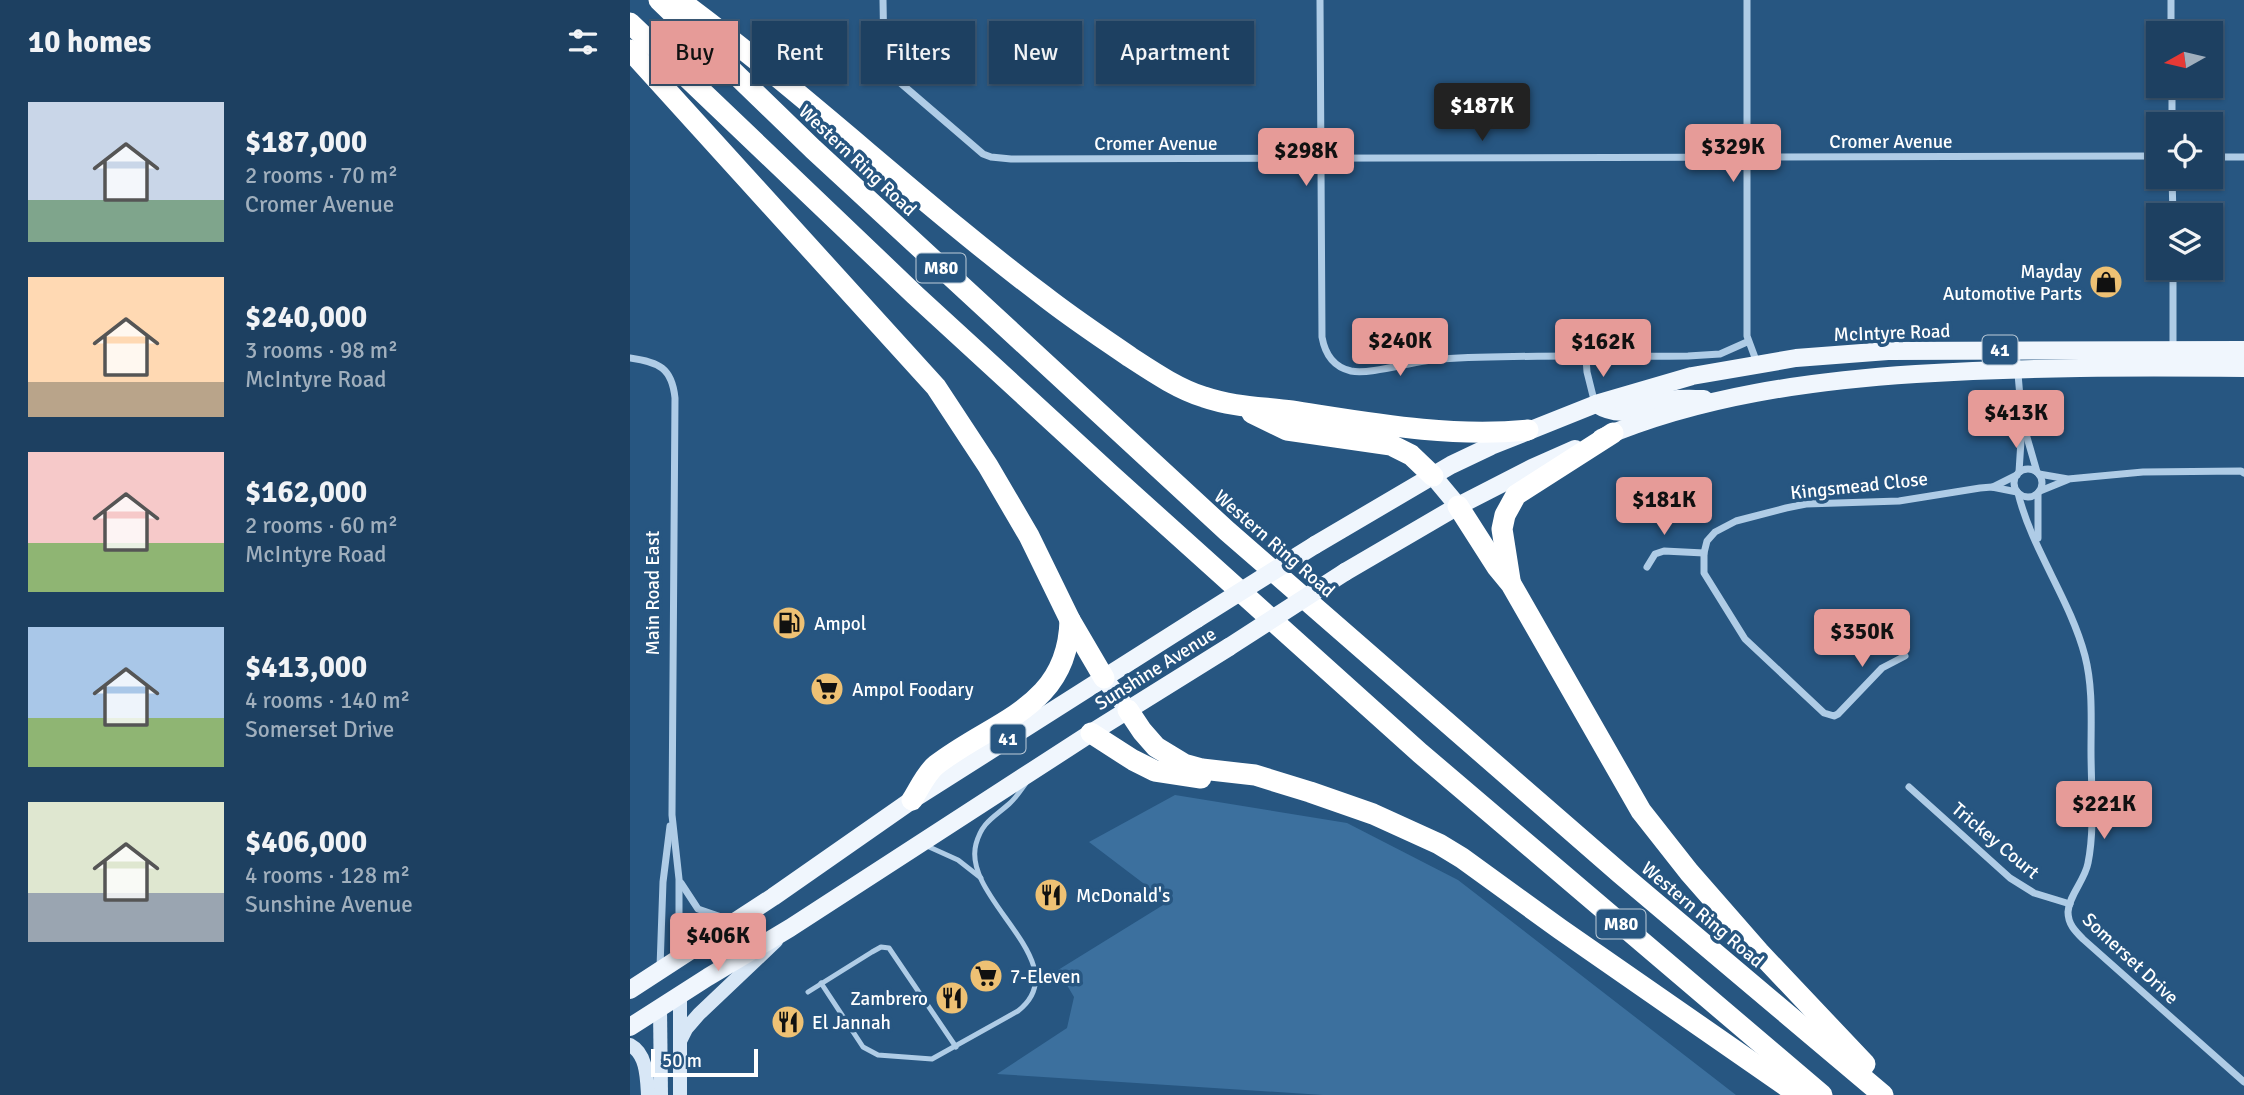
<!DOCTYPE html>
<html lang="en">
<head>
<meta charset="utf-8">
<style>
	:root { --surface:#1d4061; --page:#2a4b6a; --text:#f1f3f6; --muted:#a0afbd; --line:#3b5976; --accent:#e69b98 }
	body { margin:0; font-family:Signika,sans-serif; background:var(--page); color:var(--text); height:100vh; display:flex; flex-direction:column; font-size:26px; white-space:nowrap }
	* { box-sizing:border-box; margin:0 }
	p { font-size:23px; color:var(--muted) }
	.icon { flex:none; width:38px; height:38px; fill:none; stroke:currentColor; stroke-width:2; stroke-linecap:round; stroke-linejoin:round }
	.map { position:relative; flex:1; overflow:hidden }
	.panel { display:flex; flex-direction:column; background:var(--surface); width:630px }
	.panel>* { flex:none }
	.guide { position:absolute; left:21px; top:21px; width:665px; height:63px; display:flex; gap:14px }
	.needle { width:46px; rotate:262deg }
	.controls { position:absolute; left:1516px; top:21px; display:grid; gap:14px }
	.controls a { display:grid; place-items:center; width:77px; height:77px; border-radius:0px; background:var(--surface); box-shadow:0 2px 5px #0004,0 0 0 2px var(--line); font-size:35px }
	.scale { position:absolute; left:21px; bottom:18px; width:107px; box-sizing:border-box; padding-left:7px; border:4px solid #fff; border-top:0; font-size:19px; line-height:24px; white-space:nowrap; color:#fff; -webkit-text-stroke:5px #275681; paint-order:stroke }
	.price { position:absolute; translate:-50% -60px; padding:0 16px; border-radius:7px; background:var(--accent); color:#111; font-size:23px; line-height:46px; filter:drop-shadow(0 2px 4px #0008) }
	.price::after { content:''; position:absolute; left:50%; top:42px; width:21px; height:16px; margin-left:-10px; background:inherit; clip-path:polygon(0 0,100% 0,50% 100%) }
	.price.current { background:#222; color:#fff }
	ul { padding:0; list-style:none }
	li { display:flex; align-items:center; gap:21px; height:175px; padding:0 28px }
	li span { display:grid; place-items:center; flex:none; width:196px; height:140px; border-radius:0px; color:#555 }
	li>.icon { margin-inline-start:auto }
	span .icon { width:84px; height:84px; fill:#fffc; stroke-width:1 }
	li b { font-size:30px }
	h2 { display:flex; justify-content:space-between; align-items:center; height:84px; padding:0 28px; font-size:30px }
	.chip { padding:0 24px; border-radius:0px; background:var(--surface); box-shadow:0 2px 5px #0004,0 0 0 2px var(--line); font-size:24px; line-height:63px }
	.chip.current { background:var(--accent); color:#111 }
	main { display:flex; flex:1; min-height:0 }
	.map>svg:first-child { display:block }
</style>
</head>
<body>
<main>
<section class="panel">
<h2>10 homes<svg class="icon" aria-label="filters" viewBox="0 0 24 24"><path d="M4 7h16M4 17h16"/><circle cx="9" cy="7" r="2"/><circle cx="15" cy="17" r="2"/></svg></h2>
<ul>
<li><span style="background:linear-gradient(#c9d6e8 70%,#7fa58c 0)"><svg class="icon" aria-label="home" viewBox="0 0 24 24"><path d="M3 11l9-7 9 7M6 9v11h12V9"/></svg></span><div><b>$187,000</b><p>2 rooms · 70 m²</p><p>Cromer Avenue</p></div></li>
<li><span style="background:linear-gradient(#ffd9b3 75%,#b9a48a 0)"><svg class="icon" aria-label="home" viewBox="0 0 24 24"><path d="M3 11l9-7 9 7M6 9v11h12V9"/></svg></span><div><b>$240,000</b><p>3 rooms · 98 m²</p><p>McIntyre Road</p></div></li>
<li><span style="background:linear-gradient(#f6c9c9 65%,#8fb573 0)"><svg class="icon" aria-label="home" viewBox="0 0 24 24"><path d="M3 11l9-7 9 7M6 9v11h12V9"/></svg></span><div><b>$162,000</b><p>2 rooms · 60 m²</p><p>McIntyre Road</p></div></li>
<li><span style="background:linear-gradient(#a9c7e8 65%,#8fb573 0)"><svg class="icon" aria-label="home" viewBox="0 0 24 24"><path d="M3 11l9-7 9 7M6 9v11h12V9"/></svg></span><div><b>$413,000</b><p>4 rooms · 140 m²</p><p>Somerset Drive</p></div></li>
<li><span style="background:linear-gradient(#dfe7d0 65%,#9aa5b1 0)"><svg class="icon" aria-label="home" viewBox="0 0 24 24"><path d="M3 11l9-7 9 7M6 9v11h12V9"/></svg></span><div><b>$406,000</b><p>4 rooms · 128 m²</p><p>Sunshine Avenue</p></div></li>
</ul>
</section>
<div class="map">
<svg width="1614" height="1095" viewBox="0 0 1614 1095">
	<rect width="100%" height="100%" fill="#275681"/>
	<polygon fill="#3c709e" points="545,795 717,823 828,880 1106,1095 693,1095 367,1074 437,1028 444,997 428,970 538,902 459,842"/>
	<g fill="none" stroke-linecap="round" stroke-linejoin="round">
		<g stroke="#afcce6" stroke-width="5">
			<polyline points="297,846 328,860 351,878"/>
			<path d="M 191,983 L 233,1047 L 248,1055 L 302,1059 L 388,1011 C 449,963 331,899 346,844 C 352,822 363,818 379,804 C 386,798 391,790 396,783"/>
			<polyline points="178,992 242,952 251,947 259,948 326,1047"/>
		</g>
		<g stroke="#afcce6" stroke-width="7">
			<polyline points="253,0 254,59 260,74 353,154 361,157 381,159 1528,156"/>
			<path d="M 690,0 L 692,337 C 695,354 703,367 721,371 C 742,375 786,360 811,359 C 893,354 976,357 1058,356 L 1090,354 L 1117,342"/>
			<polyline points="1117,0 1117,336 1127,363"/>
			<polyline points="1541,0 1541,33"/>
			<polyline points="1542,86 1542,124"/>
			<polyline points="1580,157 1614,157"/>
			<polyline points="1542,177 1543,215"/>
			<polyline points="1543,268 1543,349"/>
			<polyline points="1386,351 1392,420 1407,472"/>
			<path d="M 0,358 C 29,362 42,368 45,398 L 42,815 L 49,879 L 49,955"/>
			<polyline points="956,358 957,372 965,404"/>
			<circle cx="1398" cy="483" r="14"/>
			<polyline points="1389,472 1392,425"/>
			<polyline points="1409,474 1438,479 1513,472 1611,471 1614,473"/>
			<polyline points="1363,487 1387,475"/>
			<polyline points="1410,491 1437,480"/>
			<path d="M 1388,493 C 1402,550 1440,599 1455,656 C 1463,687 1461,720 1461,751 C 1461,786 1465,829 1458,863 C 1455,880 1439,895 1438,912 C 1438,924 1445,931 1453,939 L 1614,1082"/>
			<polyline points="1408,538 1408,493"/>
			<polyline points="1017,567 1025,554 1034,551 1074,553"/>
			<polyline points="1275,656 1252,668 1208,714 1204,716 1194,713 1115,639 1074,573 1074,553 1077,541 1085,532 1106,521 1156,508 1176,504 1269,501 1350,488 1362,487 1387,492"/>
			<polyline points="1279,787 1380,878 1404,893 1440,904"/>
			<polyline points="51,883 68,909 100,920"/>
			<polyline points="30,967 33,882 40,826"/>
		</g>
		<g stroke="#d8e7f6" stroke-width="14">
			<polyline points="50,996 50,1095"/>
			<polyline points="30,1008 31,1095"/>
			<polyline points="50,1041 56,1029 69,1014 146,941"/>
			<path d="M 0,1045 C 17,1054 17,1078 18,1095"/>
		</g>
		<g stroke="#f0f6fd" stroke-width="18">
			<path d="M 966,404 C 993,421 1011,406 1040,400 C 1051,398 1063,399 1074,399"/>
			<path d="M 971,438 C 1070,396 1180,381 1286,374 C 1395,367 1505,367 1614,368"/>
			<polyline points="803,476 828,506"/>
			<polyline points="685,545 821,465 861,446 966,404 1062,376 1166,358 1258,351 1614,350"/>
			<polyline points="715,572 828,506 902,468 945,449"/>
			<polyline points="474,678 498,710"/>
			<polyline points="0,990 143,897 282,800 567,619"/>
			<polyline points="0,1027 78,977 160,928 461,733 599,647"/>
		</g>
		<g stroke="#fff" stroke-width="21">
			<polyline points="29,0 183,149 597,531 991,874 1253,1095"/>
			<path d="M 49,0 C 175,93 289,202 414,296 C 442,318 471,337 500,357 C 523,372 548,389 574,397 C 603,407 632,407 662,411 C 740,423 820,438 898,430"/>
			<polyline points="0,23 285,295 481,475 790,753 1192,1095"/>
			<polyline points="0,50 306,387 358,466 399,536 440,620 474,678"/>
			<polyline points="622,413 657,430 761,445 781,455 803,476"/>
			<polyline points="828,506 867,567 881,584 1011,811 1059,872 1129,952 1235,1064"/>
			<polyline points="880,580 872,529 875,515 886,495 983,433"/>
			<polyline points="498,710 512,731 526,747 554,764 572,769 625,775 680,792 743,814 809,844 832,858 930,929 1169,1095"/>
			<polyline points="461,733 503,760 525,771 571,778"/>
			<path d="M 282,800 C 289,789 296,773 306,765 C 364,720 438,708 440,620"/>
		</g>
		<g stroke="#f0f6fd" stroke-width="18">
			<polyline points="567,619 685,545"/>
			<polyline points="599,647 715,572"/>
		</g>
	</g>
	<defs>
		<symbol id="shop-disc" viewBox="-11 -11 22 22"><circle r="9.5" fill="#eec174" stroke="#275681"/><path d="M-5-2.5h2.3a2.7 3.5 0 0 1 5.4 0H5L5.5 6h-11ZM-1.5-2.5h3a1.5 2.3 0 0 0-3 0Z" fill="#111"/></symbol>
		<symbol id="fuel-disc" viewBox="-11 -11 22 22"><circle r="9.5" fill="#eec174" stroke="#275681"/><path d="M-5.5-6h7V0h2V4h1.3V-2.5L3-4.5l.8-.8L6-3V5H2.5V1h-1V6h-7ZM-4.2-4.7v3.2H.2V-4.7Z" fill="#111"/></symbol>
		<symbol id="supermarket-disc" viewBox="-11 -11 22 22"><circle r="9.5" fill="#eec174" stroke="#275681"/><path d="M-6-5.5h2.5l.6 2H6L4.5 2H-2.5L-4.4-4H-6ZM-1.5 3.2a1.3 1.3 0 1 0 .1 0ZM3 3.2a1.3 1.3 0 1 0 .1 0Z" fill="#111"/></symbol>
		<symbol id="restaurant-disc" viewBox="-11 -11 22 22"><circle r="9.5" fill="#eec174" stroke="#275681"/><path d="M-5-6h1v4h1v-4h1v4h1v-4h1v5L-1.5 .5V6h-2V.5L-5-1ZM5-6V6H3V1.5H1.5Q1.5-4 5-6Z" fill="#111"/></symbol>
	</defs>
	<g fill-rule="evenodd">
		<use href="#shop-disc" x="1457" y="263" width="38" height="38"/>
		<use href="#fuel-disc" x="140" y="604" width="38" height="38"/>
		<use href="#supermarket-disc" x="178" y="670" width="38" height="38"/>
		<use href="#restaurant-disc" x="402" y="876" width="38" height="38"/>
		<use href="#supermarket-disc" x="337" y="957" width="38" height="38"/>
		<use href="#restaurant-disc" x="303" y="979" width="38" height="38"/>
		<use href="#restaurant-disc" x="139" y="1003" width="38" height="38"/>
	</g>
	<g text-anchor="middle" stroke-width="7" stroke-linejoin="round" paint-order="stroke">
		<g fill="#275681" stroke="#beccd9" stroke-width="2">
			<rect x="286.5" y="253.5" width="49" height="29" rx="5"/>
			<rect x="1352.5" y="335.5" width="35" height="29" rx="5"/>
			<rect x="360.5" y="724.5" width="35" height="29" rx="5"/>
			<rect x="966.5" y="909.5" width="49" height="29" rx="5"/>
		</g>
		<g font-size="18" font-weight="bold" fill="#fff">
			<text x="311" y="274">M80</text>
			<text x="1370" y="356">41</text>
			<text x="378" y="745">41</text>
			<text x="991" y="930">M80</text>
		</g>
		<g font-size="19" fill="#fff" stroke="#275681">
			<text x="1261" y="148">Cromer Avenue</text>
			<text x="526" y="150">Cromer Avenue</text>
			<text transform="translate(228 160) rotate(43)" y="7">Western Ring Road</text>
			<text transform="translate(1262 332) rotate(-2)" y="7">McIntyre Road</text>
			<text transform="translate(1229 485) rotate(-6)" y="7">Kingsmead Close</text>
			<text transform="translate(645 543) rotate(41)" y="7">Western Ring Road</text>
			<text transform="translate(22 593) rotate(-90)" y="7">Main Road East</text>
			<text transform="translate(525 668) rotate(-32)" y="7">Sunshine Avenue</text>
			<text transform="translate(1366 840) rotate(40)" y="7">Trickey Court</text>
			<text transform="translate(1073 914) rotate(40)" y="7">Western Ring Road</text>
			<text transform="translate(1501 958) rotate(43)" y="7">Somerset Drive</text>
		</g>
		<g font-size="19" fill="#fff" stroke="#275681" text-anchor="start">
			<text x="1452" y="278" text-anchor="end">Mayday<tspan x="1452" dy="22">Automotive Parts</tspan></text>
			<text x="184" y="630">Ampol</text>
			<text x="222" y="696">Ampol Foodary</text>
			<text x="446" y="902">McDonald's</text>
			<text x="380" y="983">7-Eleven</text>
			<text x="298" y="1005" text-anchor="end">Zambrero</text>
			<text x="182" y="1029">El Jannah</text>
		</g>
	</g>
</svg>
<div class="controls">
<a><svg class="needle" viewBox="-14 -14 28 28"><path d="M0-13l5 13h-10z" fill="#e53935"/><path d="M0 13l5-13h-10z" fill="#a0afbd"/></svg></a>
<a><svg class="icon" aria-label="locate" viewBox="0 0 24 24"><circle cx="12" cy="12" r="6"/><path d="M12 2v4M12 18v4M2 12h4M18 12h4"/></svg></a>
<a><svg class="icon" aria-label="layers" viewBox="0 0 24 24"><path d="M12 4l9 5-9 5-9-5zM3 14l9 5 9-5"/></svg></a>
</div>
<div class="scale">50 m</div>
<b class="price current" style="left:852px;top:143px">$187K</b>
<b class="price" style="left:1103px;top:184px">$329K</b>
<b class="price" style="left:676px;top:188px">$298K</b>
<b class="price" style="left:770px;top:378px">$240K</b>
<b class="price" style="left:973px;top:379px">$162K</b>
<b class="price" style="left:1386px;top:450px">$413K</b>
<b class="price" style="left:1034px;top:537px">$181K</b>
<b class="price" style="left:1232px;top:669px">$350K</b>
<b class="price" style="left:1474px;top:841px">$221K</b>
<b class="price" style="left:88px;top:973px">$406K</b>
<div class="guide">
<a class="chip current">Buy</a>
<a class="chip">Rent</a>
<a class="chip">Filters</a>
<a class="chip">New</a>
<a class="chip">Apartment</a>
</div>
</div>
</main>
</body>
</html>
